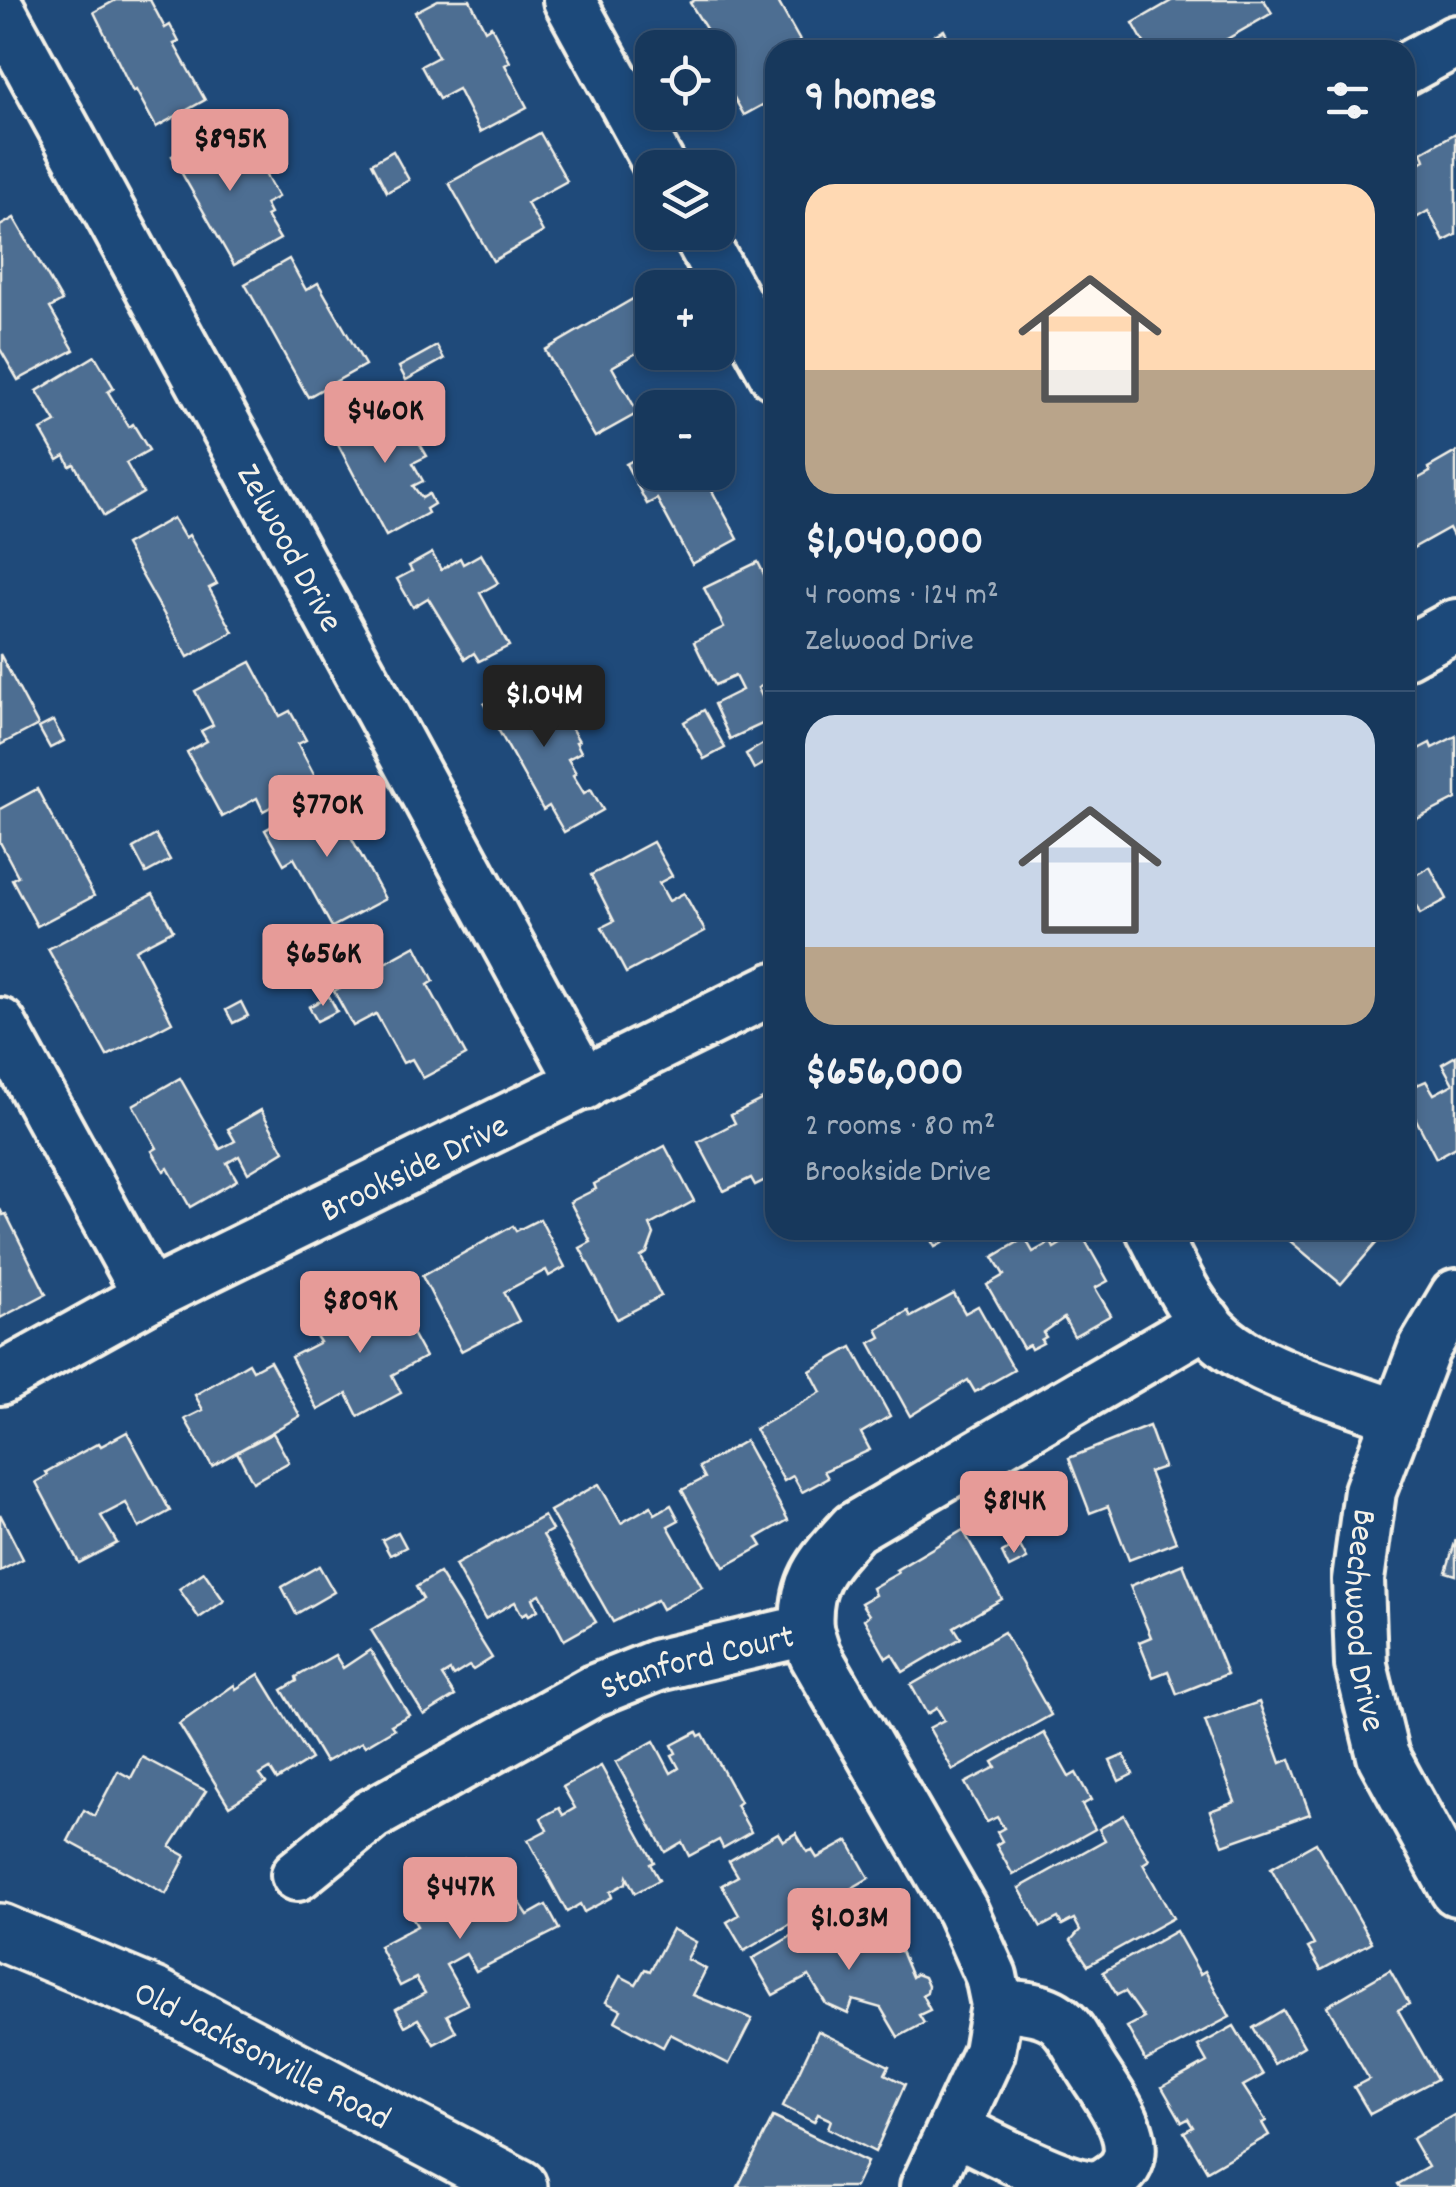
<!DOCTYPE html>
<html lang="en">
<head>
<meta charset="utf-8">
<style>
	:root { --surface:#17385c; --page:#203f62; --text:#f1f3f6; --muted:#9eacbb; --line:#365272; --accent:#e69b98 }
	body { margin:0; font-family:Dekko,sans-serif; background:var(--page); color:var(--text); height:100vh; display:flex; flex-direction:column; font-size:38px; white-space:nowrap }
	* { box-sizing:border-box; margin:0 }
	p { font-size:32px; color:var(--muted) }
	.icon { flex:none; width:55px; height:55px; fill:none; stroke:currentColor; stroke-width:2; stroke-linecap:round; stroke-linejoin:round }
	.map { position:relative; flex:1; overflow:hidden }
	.side { position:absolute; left:765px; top:40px; width:650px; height:1200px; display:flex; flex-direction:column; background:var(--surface); border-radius:30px; box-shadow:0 5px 15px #0003,0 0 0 2px var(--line) }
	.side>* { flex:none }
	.tools { position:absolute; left:635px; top:30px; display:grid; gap:20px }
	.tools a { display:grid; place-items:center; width:100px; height:100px; border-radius:20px; background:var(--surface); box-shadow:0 5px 15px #0003,0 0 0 2px var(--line); font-size:50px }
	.price { position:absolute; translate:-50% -85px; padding:0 22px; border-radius:10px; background:var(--accent); color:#111; font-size:32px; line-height:65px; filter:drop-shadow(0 2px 5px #0008) }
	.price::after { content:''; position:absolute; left:50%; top:60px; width:30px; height:22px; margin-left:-15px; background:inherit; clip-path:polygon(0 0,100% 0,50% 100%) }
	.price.current { background:#222; color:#fff }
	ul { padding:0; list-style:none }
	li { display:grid; align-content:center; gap:20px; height:530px; padding:0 40px }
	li+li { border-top:2px solid var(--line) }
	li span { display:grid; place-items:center; height:310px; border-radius:30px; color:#555 }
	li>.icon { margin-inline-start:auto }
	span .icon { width:180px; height:180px; fill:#fffc; stroke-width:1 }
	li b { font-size:42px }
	h2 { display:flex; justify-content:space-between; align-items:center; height:120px; padding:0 40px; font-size:42px }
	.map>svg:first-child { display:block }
</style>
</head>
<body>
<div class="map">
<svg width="1456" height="2187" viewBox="0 0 1456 2187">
	<rect width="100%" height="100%" fill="#1f4a7a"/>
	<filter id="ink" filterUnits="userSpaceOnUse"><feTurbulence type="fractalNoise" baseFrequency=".01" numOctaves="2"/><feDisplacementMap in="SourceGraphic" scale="20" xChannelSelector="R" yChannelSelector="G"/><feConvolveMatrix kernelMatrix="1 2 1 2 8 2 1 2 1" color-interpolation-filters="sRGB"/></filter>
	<g filter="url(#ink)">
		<g fill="#4d6e92" stroke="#f4f1e8" stroke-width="2.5">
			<polygon points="116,0 150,0 165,28 170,25 179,42 174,44 205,100 156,127 136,90 133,92 94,12"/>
			<polygon points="438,0 470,0 485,30 491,26 510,62 505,65 527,107 480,132 458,89 439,99 421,66 438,57 415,12"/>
			<polygon points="695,0 777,0 800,41 785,50 775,50 775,98 744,115 728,87 718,93 718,48 690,3"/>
			<polygon points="1173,0 1264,0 1272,13 1208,50 1148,50 1133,23"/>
			<polygon points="944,30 953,47 948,50 908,49"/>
			<polygon points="222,128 242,163 255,156 278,197 265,204 270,214 266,216 280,239 234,265 172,156"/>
			<polygon points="540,133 567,181 527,203 543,232 493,261 449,183"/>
			<polygon points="1456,133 1456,235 1444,241 1428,211 1411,221 1405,209 1405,171 1425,160 1422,152"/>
			<polygon points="393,151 409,180 387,192 372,163"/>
			<polygon points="775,215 775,253 774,253 766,217"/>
			<polygon points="14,218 62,301 50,308 74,350 18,380 0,349 0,226"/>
			<polygon points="289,259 306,290 318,283 365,365 308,397 245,284"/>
			<polygon points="638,296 652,322 652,344 612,367 638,413 595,437 545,350"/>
			<polygon points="437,346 444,359 406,380 399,367"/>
			<polygon points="95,356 114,388 108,392 129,427 133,424 149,450 126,463 143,493 104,516 74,464 70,466 65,456 58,460 41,430 56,422 37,391"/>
			<polygon points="390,400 410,436 414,434 427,456 413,463 423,481 413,486 422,498 429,494 434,504 426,509 428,513 386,536 332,433"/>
			<polygon points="652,450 652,472 710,472 704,476 738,539 692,564 657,499 647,504 626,464"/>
			<polygon points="1456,452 1456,534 1453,536 1449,528 1413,548 1405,533 1405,486 1430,472 1428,468"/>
			<polygon points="173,518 185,538 189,535 217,584 209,588 233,632 188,657 125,545"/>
			<polygon points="432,553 441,570 460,558 463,564 481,554 498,583 480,593 509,646 479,661 474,653 465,659 428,598 413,607 397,579 412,571 409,566"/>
			<polygon points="758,562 766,578 775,574 775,679 758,688 773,719 730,739 714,704 742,690 735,676 715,685 694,642 724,627 704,588"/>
			<polygon points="0,654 38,725 0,745"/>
			<polygon points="251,662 280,716 290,711 306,740 298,744 318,782 263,811 257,798 222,817 187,752 207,741 201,731 213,725 195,691"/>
			<polygon points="539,674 579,741 576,742 581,752 568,759 576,773 573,775 584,793 591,789 603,810 564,832 549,806 543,810 484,704"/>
			<polygon points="704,710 725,748 704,759 684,722"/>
			<polygon points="53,721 64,741 50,748 39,728"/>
			<polygon points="1456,736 1456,799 1405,825 1405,756 1430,743 1432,748"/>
			<polygon points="763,744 772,759 754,769 746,754"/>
			<polygon points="37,789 94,896 37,926 12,879 18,876 0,842 0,809"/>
			<polygon points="328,795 385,899 332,927 294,858 284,864 265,830"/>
			<polygon points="156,835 170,860 146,873 133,848"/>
			<polygon points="653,842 672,876 659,883 669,901 684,893 705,931 626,973 602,927 614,921 591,875"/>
			<polygon points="1430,867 1447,899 1420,914 1405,881"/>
			<polygon points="153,894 173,930 135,950 172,1022 107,1056 48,949"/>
			<polygon points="416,946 434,981 428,985 466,1055 423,1078 412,1059 403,1063 376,1014 353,1026 334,991"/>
			<polygon points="329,996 337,1011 317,1021 309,1007"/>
			<polygon points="241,1002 248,1016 233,1023 226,1010"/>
			<polygon points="1456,1056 1456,1147 1436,1158 1405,1098 1405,1082 1413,1078 1417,1085 1426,1081 1434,1094 1453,1084 1442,1064"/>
			<polygon points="180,1078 220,1149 235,1141 228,1129 261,1110 284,1151 248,1173 239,1156 227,1163 237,1180 190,1207 168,1168 164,1171 152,1151 157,1148 133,1105"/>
			<polygon points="775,1093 775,1175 755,1185 751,1178 724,1191 698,1142 735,1123 731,1115"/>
			<polygon points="665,1146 694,1201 650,1225 654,1234 647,1253 641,1257 661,1296 617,1319 580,1248 591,1242 570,1202 596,1189 594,1184"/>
			<polygon points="0,1209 3,1215 6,1214 46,1294 0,1318"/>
			<polygon points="540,1219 565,1267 549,1276 546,1270 504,1292 519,1321 461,1351 422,1276 513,1226 516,1231"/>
			<polygon points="925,1230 964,1230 964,1231 935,1247"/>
			<polygon points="1277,1230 1367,1230 1379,1240 1341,1284"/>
			<polygon points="1077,1234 1082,1235 1108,1281 1095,1288 1111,1315 1074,1336 1064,1318 1043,1333 1046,1337 1041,1340 1043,1343 1031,1349 1029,1345 1023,1348 987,1285 1004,1275 993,1257 1025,1238 1033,1252 1051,1242 1054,1248"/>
			<polygon points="386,1286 425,1357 392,1375 401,1393 358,1416 347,1394 318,1410 291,1357 320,1342 316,1336 360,1313 354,1303"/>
			<polygon points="954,1294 965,1313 978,1306 1014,1370 975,1392 968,1380 910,1416 870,1343 881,1337 877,1329 908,1311 911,1317"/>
			<polygon points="852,1347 890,1416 861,1433 870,1450 824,1471 828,1478 802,1492 793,1476 784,1481 755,1429 821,1392 810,1371"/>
			<polygon points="270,1361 300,1416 212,1466 185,1419 203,1410 195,1395 249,1363 253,1370"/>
			<polygon points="1149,1426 1164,1467 1149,1472 1176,1542 1129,1560 1108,1506 1090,1513 1069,1458"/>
			<polygon points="127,1432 170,1511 139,1528 126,1503 101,1516 117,1543 79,1563 36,1482 48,1475 46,1472 99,1443 101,1446"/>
			<polygon points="273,1433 289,1462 253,1482 237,1452"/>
			<polygon points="745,1441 788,1520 757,1538 762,1546 724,1567 682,1490 705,1478 699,1467"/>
			<polygon points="599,1484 621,1523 651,1506 655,1514 671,1505 679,1520 668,1526 702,1587 662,1609 657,1600 613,1622 550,1511"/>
			<polygon points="0,1514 23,1559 0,1571"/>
			<polygon points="544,1516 552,1530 543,1535 596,1622 564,1640 540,1594 533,1598 538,1610 529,1615 527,1612 522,1615 515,1602 485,1619 455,1565"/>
			<polygon points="963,1530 1002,1599 954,1627 961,1638 903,1672 892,1654 886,1658 864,1619 869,1615 861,1603 875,1595 872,1588 898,1573 896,1570"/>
			<polygon points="398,1532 406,1547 390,1555 382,1540"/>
			<polygon points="1456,1539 1456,1575 1446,1572"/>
			<polygon points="1019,1544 1027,1559 1009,1568 1002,1553"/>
			<polygon points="1183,1564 1227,1674 1177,1694 1168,1671 1153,1677 1139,1642 1151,1637 1130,1586"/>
			<polygon points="319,1566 334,1592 296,1614 282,1587"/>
			<polygon points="204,1572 224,1601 199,1618 179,1589"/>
			<polygon points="439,1573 492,1658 473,1670 469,1666 453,1676 450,1671 442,1676 455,1696 424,1715 371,1630 423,1599 416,1587"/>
			<polygon points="1004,1632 1051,1715 953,1770 929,1728 944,1720 937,1708 927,1714 911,1685"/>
			<polygon points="370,1650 409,1715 391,1725 394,1729 365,1746 362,1742 325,1762 282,1690 297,1681 296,1677 335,1655 343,1668"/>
			<polygon points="259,1674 311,1759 277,1780 270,1769 260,1775 266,1783 229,1806 179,1724 234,1685 236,1689"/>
			<polygon points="1259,1702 1281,1763 1290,1759 1310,1814 1223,1845 1210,1811 1235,1802 1205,1721"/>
			<polygon points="697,1732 699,1736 703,1734 740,1802 736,1805 751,1832 723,1848 719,1840 689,1856 682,1842 665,1852 616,1762 654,1741 671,1773 679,1768 672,1755 676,1753 672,1745"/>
			<polygon points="1044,1733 1069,1777 1076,1773 1091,1800 1082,1805 1095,1829 1013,1875 996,1845 1002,1841 997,1832 1004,1828 997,1817 987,1822 965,1783 996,1767 993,1762"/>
			<polygon points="1124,1755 1133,1774 1119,1781 1110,1761"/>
			<polygon points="142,1757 206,1791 170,1847 186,1856 166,1894 68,1841 84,1810 94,1816 118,1771 131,1778"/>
			<polygon points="601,1766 654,1862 650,1864 659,1880 635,1893 627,1877 626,1883 610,1892 612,1897 584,1912 580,1904 567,1912 528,1840 547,1830 541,1818 559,1808 563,1815 575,1808 563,1787"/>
			<polygon points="1124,1815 1149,1860 1143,1864 1173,1918 1088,1965 1071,1940 1080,1930 1074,1919 1062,1925 1058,1918 1041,1927 1019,1888 1105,1840 1099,1829"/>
			<polygon points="778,1833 783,1841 796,1833 807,1852 812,1850 817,1858 848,1841 869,1878 744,1951 727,1922 739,1915 722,1885 738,1876 729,1861"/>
			<polygon points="1316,1843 1372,1942 1321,1970 1308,1948 1314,1945 1271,1868"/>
			<polygon points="464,1859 475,1879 496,1867 528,1915 546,1905 559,1929 476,1971 466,1954 446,1965 468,2004 447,2015 456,2032 434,2044 418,2019 405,2026 396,2009 425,1993 416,1978 400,1986 379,1946 417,1926 412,1917 437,1902 432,1892 450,1882 443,1870"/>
			<polygon points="831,1925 841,1927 845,1935 852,1930 867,1935 871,1942 887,1933 896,1949 901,1951 912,1977 916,1974 924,1977 928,1986 927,1992 922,1995 930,2010 919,2015 924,2023 898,2037 881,2008 853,2000 848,2014 826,2004 809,1976 773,1995 752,1959 807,1927 816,1940 820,1938 820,1931"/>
			<polygon points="672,1929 696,1942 687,1959 706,1969 693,1995 752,2019 729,2064 670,2034 663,2047 615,2021 621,2010 606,2002 620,1976 636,1984 645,1969 650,1971"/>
			<polygon points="1176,1931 1200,1974 1205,1971 1230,2017 1146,2061 1127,2027 1144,2018 1125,1991 1117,1995 1103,1972"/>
			<polygon points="1390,1970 1409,2004 1398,2010 1437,2079 1370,2114 1354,2087 1369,2079 1327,2006"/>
			<polygon points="1283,2010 1304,2046 1274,2064 1253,2028"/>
			<polygon points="1234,2026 1263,2075 1243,2086 1266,2121 1262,2123 1269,2135 1207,2171 1184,2132 1193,2127 1188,2119 1182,2122 1162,2087 1207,2062 1198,2046"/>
			<polygon points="818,2031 889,2066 885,2074 905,2084 875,2152 828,2128 831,2120 818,2114 814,2122 783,2106"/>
			<polygon points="1456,2114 1456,2187 1400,2187 1398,2184 1428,2167 1412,2139"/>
			<polygon points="773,2117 867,2162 855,2187 738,2187"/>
		</g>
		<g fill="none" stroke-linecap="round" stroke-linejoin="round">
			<defs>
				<g id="minor">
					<polyline points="569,0 661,168"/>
					<path id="s1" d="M 0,11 L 584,1084"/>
					<polyline points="1405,69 1456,41"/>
					<polyline points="697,232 775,374"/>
					<polyline points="1405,653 1456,625"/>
					<polyline points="0,1024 149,1296"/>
					<path d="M 1152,1230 C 1171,1266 1190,1313 1222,1340 C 1263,1375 1346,1396 1398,1416"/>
					<path id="s2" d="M 1456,1295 L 1424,1349 L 1370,1491 L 1358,1580 L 1361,1665 L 1383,1756 L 1456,1890"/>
					<path id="s3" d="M 0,1379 L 149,1296 L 775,988"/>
					<polyline points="807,1630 815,1655 962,1911 991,1976 997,2005 989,2052 926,2187"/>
					<path id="s4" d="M 297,1875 L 371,1815 L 593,1691 L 658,1665 L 807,1630 C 803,1581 823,1562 854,1528 L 1206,1322"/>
					<path d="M 954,2129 C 985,2144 1065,2187 1096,2187 C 1102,2185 1111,2180 1116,2176 C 1152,2148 1108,2096 1091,2068 C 1082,2054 1074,2034 1062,2023 C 1047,2007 1017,2006 997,2005"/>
				</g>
				<g id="major">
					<path id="s5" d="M 0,1932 L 154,1996 L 519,2187"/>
				</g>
			</defs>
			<use href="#minor" stroke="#f4f1e8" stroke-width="58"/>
			<use href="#major" stroke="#f4f1e8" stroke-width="62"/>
			<use href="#minor" stroke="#1f4a7a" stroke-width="50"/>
			<use href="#major" stroke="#1f4a7a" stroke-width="55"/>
		</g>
	</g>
	<g text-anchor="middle" stroke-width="10" stroke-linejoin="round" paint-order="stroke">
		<g font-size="35" fill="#f4f1e8" stroke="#1f4a7a">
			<text dy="12" stroke="none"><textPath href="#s1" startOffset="610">Zelwood Drive</textPath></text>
			<text dy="12" stroke="none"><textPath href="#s3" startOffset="465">Brookside Drive</textPath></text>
			<text dy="12" stroke="none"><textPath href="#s2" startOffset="345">Beechwood Drive</textPath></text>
			<text dy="12" stroke="none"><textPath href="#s4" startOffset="458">Stanford Court</textPath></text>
			<text dy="12" stroke="none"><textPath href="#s5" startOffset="290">Old Jacksonville Road</textPath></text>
		</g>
	</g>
</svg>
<div class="tools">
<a><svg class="icon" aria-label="locate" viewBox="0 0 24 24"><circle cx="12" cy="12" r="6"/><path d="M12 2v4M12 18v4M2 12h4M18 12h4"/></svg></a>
<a><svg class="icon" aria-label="layers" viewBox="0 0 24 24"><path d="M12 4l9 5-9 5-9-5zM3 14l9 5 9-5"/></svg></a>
<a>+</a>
<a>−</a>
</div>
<b class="price" style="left:230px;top:194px">$895K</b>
<b class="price" style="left:385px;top:466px">$460K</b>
<b class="price current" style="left:544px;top:750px">$1.04M</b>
<b class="price" style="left:327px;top:860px">$770K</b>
<b class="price" style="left:323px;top:1009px">$656K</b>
<b class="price" style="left:360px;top:1356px">$809K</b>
<b class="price" style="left:1014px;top:1556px">$814K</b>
<b class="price" style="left:460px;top:1942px">$447K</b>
<b class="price" style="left:849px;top:1973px">$1.03M</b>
<section class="side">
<h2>9 homes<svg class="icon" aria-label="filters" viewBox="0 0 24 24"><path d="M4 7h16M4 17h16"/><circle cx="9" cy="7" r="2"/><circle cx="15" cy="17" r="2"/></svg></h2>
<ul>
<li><span style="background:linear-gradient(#ffd9b3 60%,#b9a48a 0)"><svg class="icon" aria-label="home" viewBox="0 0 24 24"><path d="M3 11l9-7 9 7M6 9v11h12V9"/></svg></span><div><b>$1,040,000</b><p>4 rooms · 124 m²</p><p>Zelwood Drive</p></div></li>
<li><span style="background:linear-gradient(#c9d6e8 75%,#b9a48a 0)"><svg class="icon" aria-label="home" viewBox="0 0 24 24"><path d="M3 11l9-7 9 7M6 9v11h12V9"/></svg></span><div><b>$656,000</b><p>2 rooms · 80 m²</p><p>Brookside Drive</p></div></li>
</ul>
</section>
</div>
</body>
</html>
